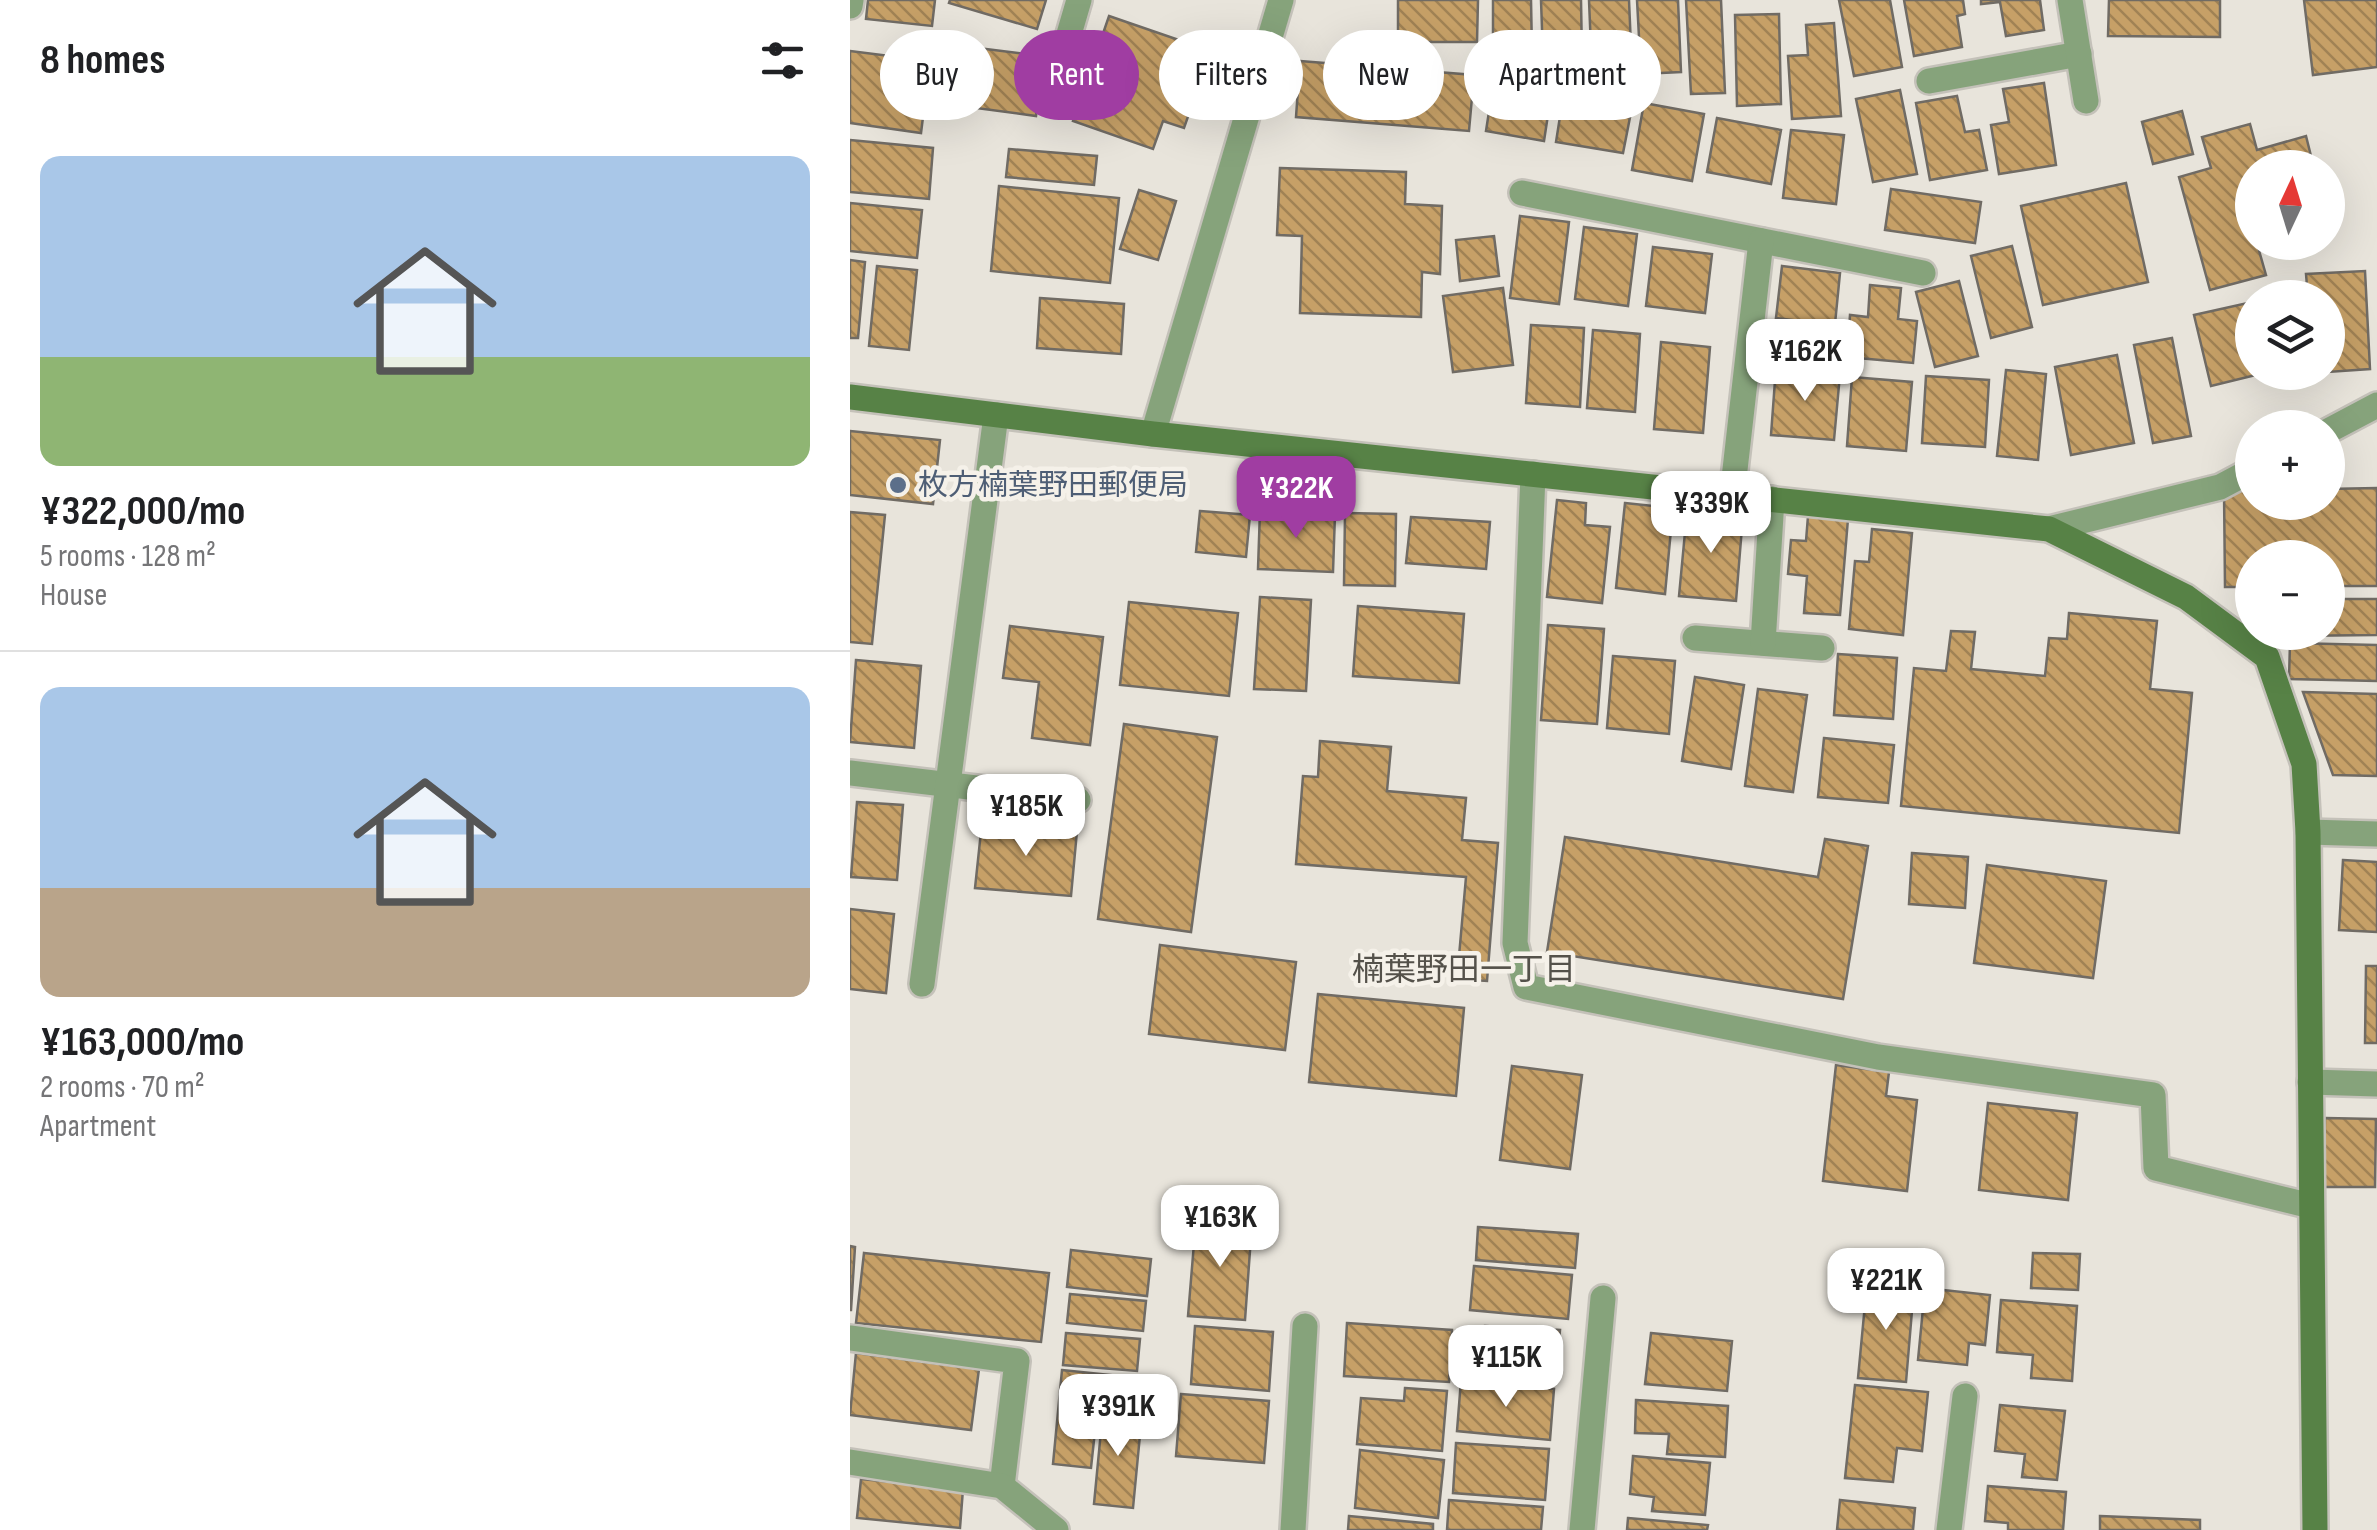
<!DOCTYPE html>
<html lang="en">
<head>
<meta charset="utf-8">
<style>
	:root { --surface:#fff; --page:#f6f6f6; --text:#202124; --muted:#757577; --line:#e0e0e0; --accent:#a03da2 }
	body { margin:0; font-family:"Sofia Sans Condensed","Noto Sans JP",sans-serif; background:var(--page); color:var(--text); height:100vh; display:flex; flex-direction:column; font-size:38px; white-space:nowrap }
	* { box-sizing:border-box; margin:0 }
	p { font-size:32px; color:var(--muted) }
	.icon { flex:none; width:55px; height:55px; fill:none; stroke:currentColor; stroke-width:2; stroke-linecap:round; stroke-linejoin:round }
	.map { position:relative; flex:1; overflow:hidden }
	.panel { display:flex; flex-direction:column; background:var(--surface); width:850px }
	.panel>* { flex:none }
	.guide { position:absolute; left:30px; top:30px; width:950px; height:90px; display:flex; gap:20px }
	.needle { width:65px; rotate:4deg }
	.buttons { position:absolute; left:1385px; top:150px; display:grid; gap:20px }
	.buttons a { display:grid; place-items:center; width:110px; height:110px; border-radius:50%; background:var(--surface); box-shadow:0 10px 40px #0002; font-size:50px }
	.price { position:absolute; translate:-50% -85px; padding:0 22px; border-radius:20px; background:#fff; color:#222; font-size:32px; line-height:65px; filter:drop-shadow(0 2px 5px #0008) }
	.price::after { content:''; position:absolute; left:50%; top:60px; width:30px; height:22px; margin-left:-15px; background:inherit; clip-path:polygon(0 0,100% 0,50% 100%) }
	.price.selected { background:var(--accent); color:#fff }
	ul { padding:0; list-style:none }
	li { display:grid; align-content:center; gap:20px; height:530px; padding:0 40px }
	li+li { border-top:2px solid var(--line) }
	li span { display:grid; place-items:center; height:310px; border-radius:20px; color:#555 }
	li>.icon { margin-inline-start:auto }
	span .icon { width:180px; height:180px; fill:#fffc; stroke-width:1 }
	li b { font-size:42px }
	h2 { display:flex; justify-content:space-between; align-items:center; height:120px; padding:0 40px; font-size:42px }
	.pill { padding:0 35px; border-radius:45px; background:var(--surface); box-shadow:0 10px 40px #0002; font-size:35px; line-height:90px }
	.pill.selected { background:var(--accent); color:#fff }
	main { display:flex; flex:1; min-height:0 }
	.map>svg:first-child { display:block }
</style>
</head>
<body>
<main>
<section class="panel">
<h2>8 homes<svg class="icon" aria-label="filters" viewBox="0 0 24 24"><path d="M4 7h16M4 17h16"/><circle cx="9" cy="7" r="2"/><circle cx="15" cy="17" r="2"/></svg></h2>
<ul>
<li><span style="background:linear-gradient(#a9c7e8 65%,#8fb573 0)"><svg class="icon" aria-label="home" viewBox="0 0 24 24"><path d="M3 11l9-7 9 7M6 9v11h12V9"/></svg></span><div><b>¥322,000/mo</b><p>5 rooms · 128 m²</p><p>House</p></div></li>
<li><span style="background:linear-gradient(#a9c7e8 65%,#b9a48a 0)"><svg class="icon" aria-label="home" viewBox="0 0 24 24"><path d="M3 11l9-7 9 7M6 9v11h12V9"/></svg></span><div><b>¥163,000/mo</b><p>2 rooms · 70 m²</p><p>Apartment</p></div></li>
</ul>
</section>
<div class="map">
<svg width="1527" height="1530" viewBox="0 0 1527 1530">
	<defs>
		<pattern id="building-back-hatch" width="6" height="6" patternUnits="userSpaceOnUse" patternTransform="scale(2.5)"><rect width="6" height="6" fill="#c6a067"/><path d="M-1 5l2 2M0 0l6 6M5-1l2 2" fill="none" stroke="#a08254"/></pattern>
	</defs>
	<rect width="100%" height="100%" fill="#e8e4db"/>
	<g fill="url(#building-back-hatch)" stroke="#706b64" stroke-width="2.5">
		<polygon points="18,0 85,0 82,26 16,19"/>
		<polygon points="100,0 196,0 187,29 99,3"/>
		<polygon points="548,0 628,0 627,42 548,42"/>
		<polygon points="643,0 681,0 682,51 643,52"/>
		<polygon points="691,0 731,0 732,57 693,58"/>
		<polygon points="739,0 779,0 782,71 742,73"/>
		<polygon points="787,0 828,0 831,72 791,74"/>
		<polygon points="836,0 871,0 875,93 841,94"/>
		<polygon points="989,0 1040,0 1052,67 1004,76"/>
		<polygon points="1054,0 1113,0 1115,14 1107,16 1112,47 1064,56"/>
		<polygon points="1131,0 1190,0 1194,30 1156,36 1150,2 1131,4"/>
		<polygon points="1259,0 1370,0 1370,37 1258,36"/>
		<polygon points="1454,0 1527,0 1527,67 1463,75"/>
		<polygon points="929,14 931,104 887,106 885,15"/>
		<polygon points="259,16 361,51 334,128 313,121 303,149 223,121"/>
		<polygon points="984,23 991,116 942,119 938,56 958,55 956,25"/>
		<polygon points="96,44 193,56 186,116 88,103"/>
		<polygon points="0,51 80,61 71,133 0,123"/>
		<polygon points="450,61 624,75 619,131 446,117"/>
		<polygon points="645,73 703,82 694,141 636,131"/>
		<polygon points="1194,83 1206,165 1149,174 1141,125 1159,122 1153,89"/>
		<polygon points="715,85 784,97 773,153 706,142"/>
		<polygon points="1050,90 1067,174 1023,182 1006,99"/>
		<polygon points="1107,96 1115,132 1129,130 1137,170 1080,180 1066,103"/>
		<polygon points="794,103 854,114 842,181 782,170"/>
		<polygon points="1332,111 1343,154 1303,164 1292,122"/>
		<polygon points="867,118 931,130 921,184 857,172"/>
		<polygon points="1400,124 1407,150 1456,136 1464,168 1402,168 1402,242 1425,242 1408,247 1416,275 1360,290 1329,177 1361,168 1352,137"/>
		<polygon points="941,130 994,135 986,204 933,198"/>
		<polygon points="0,140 83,148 79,199 0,192"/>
		<polygon points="159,149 247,156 244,185 156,177"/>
		<polygon points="430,168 556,172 555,204 592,206 590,274 572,272 571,317 450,313 452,236 427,235"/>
		<polygon points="1276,183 1298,282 1193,305 1171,206"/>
		<polygon points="149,186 269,198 260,283 141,271"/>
		<polygon points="1041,189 1131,202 1125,243 1035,230"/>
		<polygon points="289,190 326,201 308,260 270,249"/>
		<polygon points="0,203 72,210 67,258 0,251"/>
		<polygon points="670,216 719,222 709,304 660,298"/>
		<polygon points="734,227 787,234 778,306 725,299"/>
		<polygon points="644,236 649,276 610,281 606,240"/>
		<polygon points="1162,246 1182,327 1141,338 1121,256"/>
		<polygon points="803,247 862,254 855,313 796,306"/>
		<polygon points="0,260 15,262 8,338 0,338"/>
		<polygon points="27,266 67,270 59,350 19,346"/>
		<polygon points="932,266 990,273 983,344 948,340 951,321 926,318"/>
		<polygon points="1515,271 1520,369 1478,372 1478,298 1458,298 1456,274"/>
		<polygon points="1109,281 1128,356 1085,367 1066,292"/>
		<polygon points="1020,285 1051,288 1048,319 1067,321 1063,363 997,357 1000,315 1018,317"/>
		<polygon points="653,288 663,365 603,372 593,296"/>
		<polygon points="190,298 274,304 271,354 187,348"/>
		<polygon points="1402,302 1402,372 1418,372 1361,386 1344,315"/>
		<polygon points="681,325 734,328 730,407 676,403"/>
		<polygon points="743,330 790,334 785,412 737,408"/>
		<polygon points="1322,338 1341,436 1303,443 1284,345"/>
		<polygon points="811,342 860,347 853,433 804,429"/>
		<polygon points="1267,355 1284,443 1221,455 1205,367"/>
		<polygon points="926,367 990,374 984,440 921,435"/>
		<polygon points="1156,370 1196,374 1188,460 1147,456"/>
		<polygon points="1076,376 1139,380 1135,447 1072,443"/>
		<polygon points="1002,377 1062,382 1056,451 997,446"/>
		<polygon points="0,431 90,440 83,504 0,495"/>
		<polygon points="1527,488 1527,586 1478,586 1478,558 1402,558 1402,587 1375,587 1374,490 1402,490 1402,502 1478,502 1478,489"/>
		<polygon points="707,500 736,503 735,525 760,527 752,603 697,597"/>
		<polygon points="775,503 823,508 815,594 766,588"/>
		<polygon points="410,510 485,514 483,572 408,569"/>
		<polygon points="350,511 400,515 396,557 346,552"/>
		<polygon points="837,511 893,515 886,601 829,596"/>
		<polygon points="0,512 35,515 22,644 0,642"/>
		<polygon points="495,513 546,514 545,586 494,585"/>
		<polygon points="958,516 998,519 990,615 954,613 957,576 938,574 941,540 956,541"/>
		<polygon points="561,517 640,522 636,569 556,563"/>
		<polygon points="1022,529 1062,533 1053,635 999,629 1005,561 1019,562"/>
		<polygon points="410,597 461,600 456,691 404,689"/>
		<polygon points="1478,599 1527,599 1527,635 1430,636 1430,632 1478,632"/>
		<polygon points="279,602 388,613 379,696 270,685"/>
		<polygon points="508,606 614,614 609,683 503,676"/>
		<polygon points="1219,613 1307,621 1300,689 1342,693 1329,833 1051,806 1064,668 1096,671 1101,631 1125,632 1121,669 1195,676 1199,638 1217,639"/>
		<polygon points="698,625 754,629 747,724 691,720"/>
		<polygon points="160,626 253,637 240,745 182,738 189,682 153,678"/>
		<polygon points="1440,643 1527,645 1527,681 1439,679"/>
		<polygon points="988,654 1047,658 1043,719 984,715"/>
		<polygon points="763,656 825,661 819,734 757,728"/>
		<polygon points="6,660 71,666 64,748 0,742"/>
		<polygon points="845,677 894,685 881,769 832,761"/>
		<polygon points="908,689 957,695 943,792 895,786"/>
		<polygon points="1453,692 1527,694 1527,776 1483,775"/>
		<polygon points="274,724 367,737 341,932 248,919"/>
		<polygon points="974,738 1044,745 1038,803 968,797"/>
		<polygon points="470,741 541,747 537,791 616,798 612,840 648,843 637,981 607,979 616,877 446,864 453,776 468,777"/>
		<polygon points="7,802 53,805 47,880 1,877"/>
		<polygon points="132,822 227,831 221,896 125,888"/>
		<polygon points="715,837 968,877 975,839 1018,846 993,999 697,952"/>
		<polygon points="1062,853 1118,857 1115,908 1059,904"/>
		<polygon points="1493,860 1527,862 1527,932 1489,930"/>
		<polygon points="1137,865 1256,881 1243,978 1124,963"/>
		<polygon points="0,909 44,914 36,993 0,989"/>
		<polygon points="310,945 446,962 435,1050 299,1034"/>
		<polygon points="1516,966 1527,966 1527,1043 1515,1043"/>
		<polygon points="468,994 614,1008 606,1096 459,1082"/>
		<polygon points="986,1065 1039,1072 1036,1096 1067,1100 1057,1191 973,1181"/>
		<polygon points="662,1066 732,1075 720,1169 650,1160"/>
		<polygon points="1138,1103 1227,1113 1218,1200 1129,1190"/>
		<polygon points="1475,1118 1526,1119 1525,1187 1474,1187"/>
		<polygon points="346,1219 402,1223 395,1320 338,1316"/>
		<polygon points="628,1227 728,1234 725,1268 626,1260"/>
		<polygon points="0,1246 5,1247 1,1310 0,1310"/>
		<polygon points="221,1250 301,1259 297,1296 217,1287"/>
		<polygon points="14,1253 199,1273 191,1342 6,1323"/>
		<polygon points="1183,1253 1230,1254 1228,1290 1181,1288"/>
		<polygon points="624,1266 722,1275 718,1319 620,1310"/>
		<polygon points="1017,1283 1064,1287 1056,1382 1008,1378"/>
		<polygon points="1075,1288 1140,1295 1135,1345 1119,1343 1117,1365 1068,1360"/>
		<polygon points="220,1294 296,1301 293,1331 217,1323"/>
		<polygon points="1151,1300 1227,1306 1222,1381 1181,1378 1183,1355 1147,1352"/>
		<polygon points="497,1323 602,1330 599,1382 494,1376"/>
		<polygon points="345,1326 423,1332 419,1391 341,1384"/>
		<polygon points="635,1326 710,1330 706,1378 632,1374"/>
		<polygon points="216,1333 290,1339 287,1371 213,1365"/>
		<polygon points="801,1333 882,1341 877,1391 795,1384"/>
		<polygon points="6,1353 129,1369 121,1430 0,1415"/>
		<polygon points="212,1370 290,1378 287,1408 248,1403 241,1468 203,1464"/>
		<polygon points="611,1380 704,1389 700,1440 607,1431"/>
		<polygon points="1005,1385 1078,1392 1072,1451 1047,1448 1043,1482 995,1478"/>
		<polygon points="555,1388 597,1391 592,1451 507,1444 511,1398 554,1401"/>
		<polygon points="331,1394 419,1401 414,1463 326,1456"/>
		<polygon points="786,1400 878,1406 875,1457 817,1454 819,1434 785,1433"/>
		<polygon points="1150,1405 1215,1411 1207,1480 1172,1477 1175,1454 1145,1451"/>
		<polygon points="253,1410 292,1414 283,1508 244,1504"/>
		<polygon points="606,1443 699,1449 695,1500 603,1493"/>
		<polygon points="510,1450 594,1460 588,1518 505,1508"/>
		<polygon points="783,1456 860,1463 855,1515 802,1511 804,1497 780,1494"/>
		<polygon points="11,1479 113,1489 110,1528 7,1518"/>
		<polygon points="1138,1486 1216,1492 1213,1530 1158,1530 1158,1523 1135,1521"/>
		<polygon points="599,1500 693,1507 691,1530 597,1530"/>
		<polygon points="990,1500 1065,1508 1063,1530 987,1530"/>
		<polygon points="499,1516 583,1524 583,1530 498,1530"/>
		<polygon points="1250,1516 1350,1520 1350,1530 1250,1530"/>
		<polygon points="778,1518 858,1525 857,1530 777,1530"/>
	</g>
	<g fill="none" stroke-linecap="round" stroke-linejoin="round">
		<defs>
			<g id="lane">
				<polyline points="217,41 229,0"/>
				<polyline points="1079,81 1229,54"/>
				<polyline points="683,474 665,943 676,987 1028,1057 1303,1095 1306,1168 1461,1206"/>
				<polyline points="845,638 972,648"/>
				<polyline points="913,643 922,499"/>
				<polyline points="0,773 228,800"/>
				<polyline points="72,984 146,415"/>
				<polyline points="1460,1082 1527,1084"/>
				<polyline points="0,1338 167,1361 152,1486"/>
				<polyline points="0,1462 152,1486 206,1530"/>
				<polyline points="443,1530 455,1326"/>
				<polyline points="732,1530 753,1298"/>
				<polyline points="1099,1530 1115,1396"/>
			</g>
			<g id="street">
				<polyline points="1220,0 1236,101"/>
				<polyline points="0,6 1,0"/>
				<polyline points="672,193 1073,273"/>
				<polyline points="1478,431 1527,405"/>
				<polyline points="303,434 431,0"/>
				<polyline points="882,496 911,241"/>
				<polyline points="1199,529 1370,487 1402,470"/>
				<polyline points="1458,832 1527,834"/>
			</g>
			<polyline id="secondary" points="0,397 303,434 1199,529 1336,597 1417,657 1454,764 1458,832 1465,1530"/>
		</defs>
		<use href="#lane" stroke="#c4c1b9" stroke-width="30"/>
		<use href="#street" stroke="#c4c1b9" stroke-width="30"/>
		<use href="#secondary" stroke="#c4c1b9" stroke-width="30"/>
		<use href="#lane" stroke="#86a37b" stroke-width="25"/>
		<use href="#street" stroke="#86a37b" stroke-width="25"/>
		<use href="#secondary" stroke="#578246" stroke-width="25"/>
	</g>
	<circle fill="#5c6f8a" stroke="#f5f1e9" stroke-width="4" cx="48" cy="485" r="10"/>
	<g text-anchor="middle" stroke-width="9" stroke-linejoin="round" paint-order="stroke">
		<g font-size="30" fill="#4e5e75" stroke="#f5f1e9" text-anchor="start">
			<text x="68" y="495">枚方楠葉野田郵便局</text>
		</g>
		<g font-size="32" fill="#54514a" stroke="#f5f1e9">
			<text x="614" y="980">楠葉野田一丁目</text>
		</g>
	</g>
</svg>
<div class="buttons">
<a><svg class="needle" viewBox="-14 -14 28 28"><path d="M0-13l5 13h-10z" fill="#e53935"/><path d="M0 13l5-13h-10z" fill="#757577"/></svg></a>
<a><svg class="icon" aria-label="layers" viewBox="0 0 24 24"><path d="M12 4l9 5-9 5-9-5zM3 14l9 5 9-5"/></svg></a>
<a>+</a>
<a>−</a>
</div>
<b class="price" style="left:955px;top:404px">¥162K</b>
<b class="price selected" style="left:446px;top:541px">¥322K</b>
<b class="price" style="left:861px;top:556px">¥339K</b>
<b class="price" style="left:176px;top:859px">¥185K</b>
<b class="price" style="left:370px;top:1270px">¥163K</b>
<b class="price" style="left:1036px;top:1333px">¥221K</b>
<b class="price" style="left:656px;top:1410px">¥115K</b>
<b class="price" style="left:268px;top:1459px">¥391K</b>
<div class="guide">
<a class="pill">Buy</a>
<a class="pill selected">Rent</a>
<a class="pill">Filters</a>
<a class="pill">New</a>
<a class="pill">Apartment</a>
</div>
</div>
</main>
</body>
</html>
